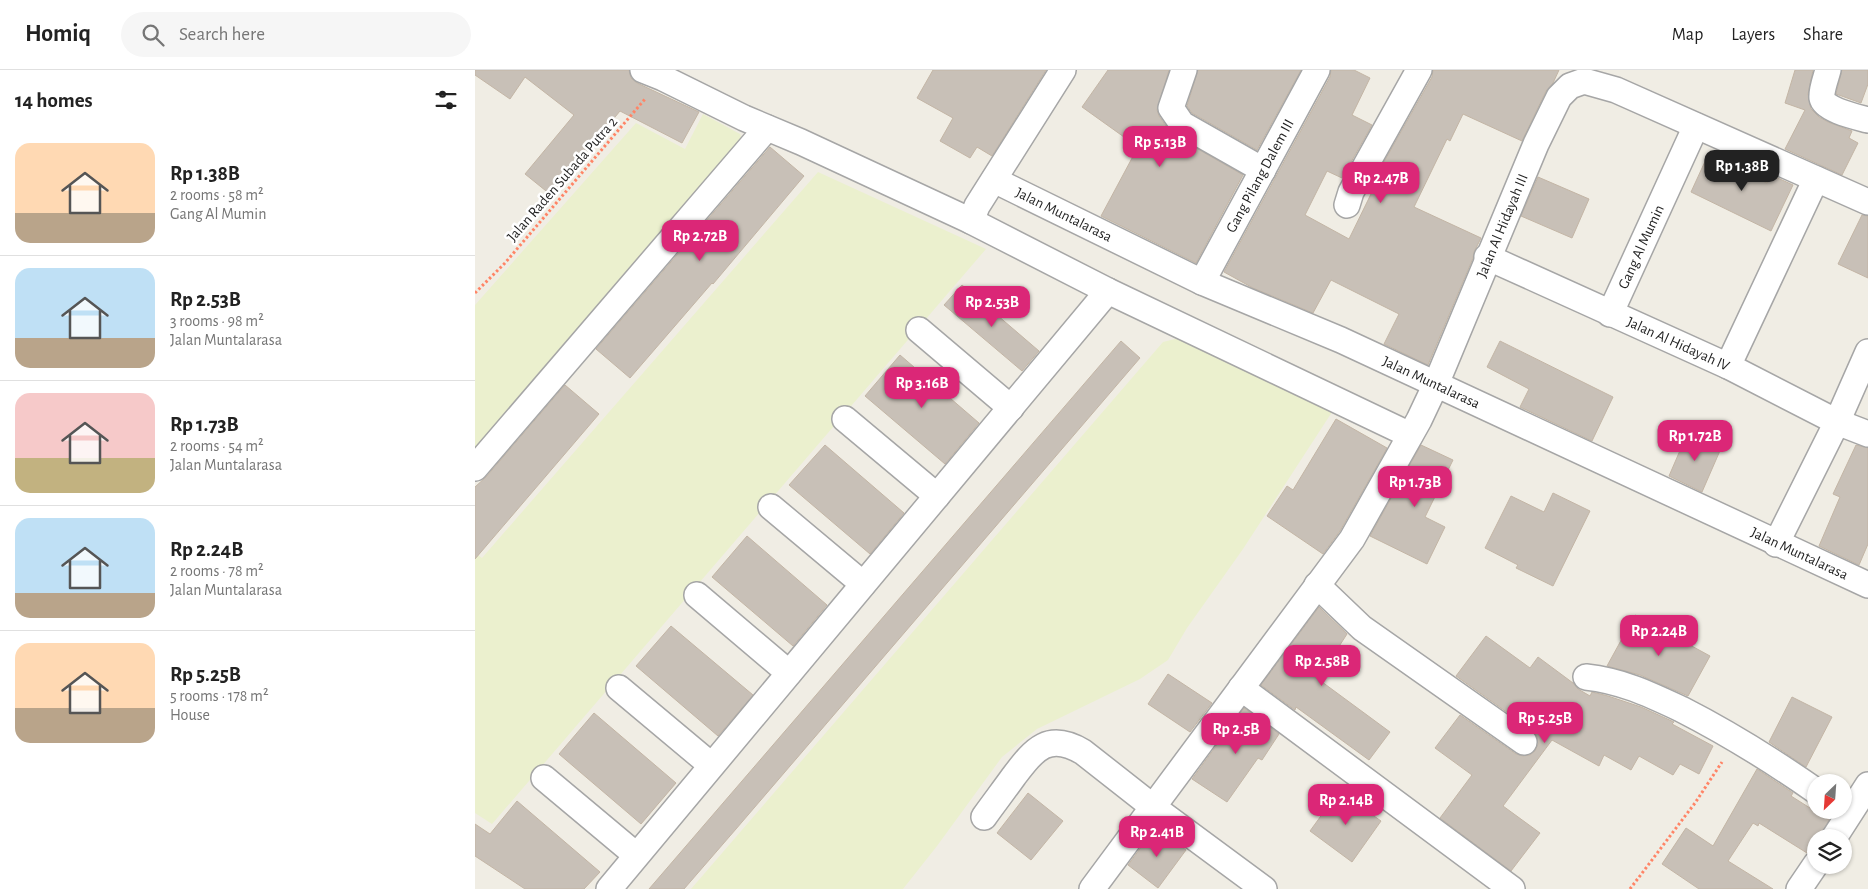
<!DOCTYPE html>
<html lang="en">
<head>
<meta charset="utf-8">
<style>
	:root { --surface:#fff; --page:#f6f6f6; --text:#222; --muted:#767676; --line:#e0e0e0; --accent:#db2777 }
	body { margin:0; font-family:"Alegreya Sans",sans-serif; background:var(--page); color:var(--text); height:100vh; display:flex; flex-direction:column; font-size:19px; white-space:nowrap }
	* { box-sizing:border-box; margin:0 }
	p { font-size:16px; color:var(--muted) }
	.icon { flex:none; width:28px; height:28px; fill:none; stroke:currentColor; stroke-width:2; stroke-linecap:round; stroke-linejoin:round }
	.map { position:relative; flex:1; overflow:hidden }
	.drawer { display:flex; flex-direction:column; background:var(--surface); width:475px }
	.drawer>* { flex:none }
	.needle { width:32px; rotate:205deg }
	.fabs { position:absolute; left:1332px; top:704px; display:grid; gap:10px }
	.fabs a { display:grid; place-items:center; width:45px; height:45px; border-radius:50%; background:var(--surface); box-shadow:0 1px 4px #0004; font-size:25px }
	.price { position:absolute; translate:-50% -42px; padding:0 11px; border-radius:10px; background:var(--accent); color:#fff; font-size:16px; line-height:32px; filter:drop-shadow(0 1px 2px #0008) }
	.price::after { content:''; position:absolute; left:50%; top:30px; width:15px; height:11px; margin-left:-8px; background:inherit; clip-path:polygon(0 0,100% 0,50% 100%) }
	.price.selected { background:#222; color:#fff }
	ul { padding:0; list-style:none }
	li { display:flex; align-items:center; gap:15px; height:125px; padding:0 15px }
	li+li { border-top:1px solid var(--line) }
	li span { display:grid; place-items:center; flex:none; width:140px; height:100px; border-radius:15px; color:#555 }
	li>.icon { margin-inline-start:auto }
	span .icon { width:60px; height:60px; fill:#fffc; stroke-width:1 }
	li b { font-size:21px }
	h2 { display:flex; justify-content:space-between; align-items:center; height:60px; padding:0 15px; font-size:21px }
	header { display:flex; align-items:center; gap:30px; box-sizing:border-box; height:70px; padding:0 25px; background:var(--surface); border-bottom:1px solid var(--line) }
	header strong { font-size:24px }
	nav { display:flex; gap:28px; margin-inline-start:auto; font-size:18px }
	.search { width:350px; height:45px; background:var(--page); display:flex; align-items:center; gap:12px; box-sizing:border-box; padding:0 18px; border-radius:28px; color:var(--muted); font-size:19px }
	main { display:flex; flex:1; min-height:0 }
	.map>svg:first-child { display:block }
</style>
</head>
<body>
<header>
<strong>Homiq</strong>
<div class="search"><svg class="icon" aria-label="search" viewBox="0 0 24 24"><circle cx="10" cy="10" r="6"/><path d="M15 15l6 6"/></svg>Search here</div>
<nav><a>Map</a><a>Layers</a><a>Share</a></nav>
</header>
<main>
<section class="drawer">
<h2>14 homes<svg class="icon" aria-label="filters" viewBox="0 0 24 24"><path d="M4 7h16M4 17h16"/><circle cx="9" cy="7" r="2"/><circle cx="15" cy="17" r="2"/></svg></h2>
<ul>
<li><span style="background:linear-gradient(#ffd9b3 70%,#b9a48a 0)"><svg class="icon" aria-label="home" viewBox="0 0 24 24"><path d="M3 11l9-7 9 7M6 9v11h12V9"/></svg></span><div><b>Rp 1.38B</b><p>2 rooms · 58 m²</p><p>Gang Al Mumin</p></div></li>
<li><span style="background:linear-gradient(#bfe0f5 70%,#b9a48a 0)"><svg class="icon" aria-label="home" viewBox="0 0 24 24"><path d="M3 11l9-7 9 7M6 9v11h12V9"/></svg></span><div><b>Rp 2.53B</b><p>3 rooms · 98 m²</p><p>Jalan Muntalarasa</p></div></li>
<li><span style="background:linear-gradient(#f6c9c9 65%,#c2b280 0)"><svg class="icon" aria-label="home" viewBox="0 0 24 24"><path d="M3 11l9-7 9 7M6 9v11h12V9"/></svg></span><div><b>Rp 1.73B</b><p>2 rooms · 54 m²</p><p>Jalan Muntalarasa</p></div></li>
<li><span style="background:linear-gradient(#bfe0f5 75%,#b9a48a 0)"><svg class="icon" aria-label="home" viewBox="0 0 24 24"><path d="M3 11l9-7 9 7M6 9v11h12V9"/></svg></span><div><b>Rp 2.24B</b><p>2 rooms · 78 m²</p><p>Jalan Muntalarasa</p></div></li>
<li><span style="background:linear-gradient(#ffd9b3 65%,#b9a48a 0)"><svg class="icon" aria-label="home" viewBox="0 0 24 24"><path d="M3 11l9-7 9 7M6 9v11h12V9"/></svg></span><div><b>Rp 5.25B</b><p>5 rooms · 178 m²</p><p>House</p></div></li>
</ul>
</section>
<div class="map">
<svg width="1393" height="819" viewBox="0 0 1393 819">
	<rect width="100%" height="100%" fill="#f0ede4"/>
	<g fill="#ebf0ce">
		<polygon points="228,44 265,64 268,73 0,386 0,235 161,53 210,79"/>
		<polygon points="343,102 511,179 17,754 0,743 0,483 7,488"/>
		<polygon points="704,268 859,339 768,479 712,558 693,590 665,609 562,659 527,687 462,776 428,819 216,819 688,272"/>
	</g>
	<g fill="#c8c0b7" stroke="#c3b5a5">
		<polygon points="0,0 154,0 156,8 162,13 224,42 207,73 145,41 76,125 50,104 99,45 50,7 35,29 0,5"/>
		<polygon points="458,0 571,0 517,86 502,77 495,88 465,71 478,48 442,28"/>
		<polygon points="633,0 694,0 682,40 684,46 695,62 700,66 768,105 721,193 626,146 663,77 607,37"/>
		<polygon points="723,0 826,0 782,80 717,43 712,36"/>
		<polygon points="856,0 879,0 895,8 877,45 897,55 867,108 852,101 830,145 874,169 897,122 893,120 957,7 958,0 1084,0 1078,13 1071,21 1047,71 988,44 975,71 972,69 939,137 1006,168 999,182 998,188 953,295 909,274 924,244 856,210 838,243 778,218 749,202 855,7"/>
		<polygon points="1320,0 1338,0 1333,24 1336,39 1344,47 1353,52 1377,61 1374,68 1383,73 1367,105 1310,79 1330,40 1310,33"/>
		<polygon points="1367,0 1393,0 1393,14 1386,33 1361,24"/>
		<polygon points="295,77 329,106 238,214 237,213 155,308 121,279"/>
		<polygon points="1233,85 1292,113 1296,105 1318,115 1296,161 1216,122"/>
		<polygon points="1063,107 1114,129 1097,168 1046,146"/>
		<polygon points="1387,145 1393,146 1393,208 1363,194"/>
		<polygon points="487,215 564,281 547,301 469,235"/>
		<polygon points="646,271 665,288 261,759 209,819 174,819"/>
		<polygon points="1025,271 1138,327 1117,371 1045,337 1054,319 1012,297"/>
		<polygon points="425,285 504,353 470,394 390,326"/>
		<polygon points="90,315 124,344 0,489 0,417 11,407"/>
		<polygon points="861,349 912,378 865,461 848,484 792,446 812,416 818,420"/>
		<polygon points="1213,362 1247,376 1227,422 1194,406"/>
		<polygon points="350,375 429,443 395,484 314,415"/>
		<polygon points="946,375 978,390 950,447 970,457 952,494 895,466"/>
		<polygon points="1381,375 1393,378 1393,474 1384,495 1344,476 1365,427 1358,424"/>
		<polygon points="1078,423 1115,441 1078,516 1041,498 1043,495 1010,478 1036,426 1069,442"/>
		<polygon points="272,466 352,535 318,576 237,507"/>
		<polygon points="844,537 872,564 843,609 915,662 894,690 821,637 820,640 786,615"/>
		<polygon points="1160,545 1235,586 1213,626 1165,605 1132,596"/>
		<polygon points="196,556 278,625 243,666 161,596"/>
		<polygon points="1011,566 1055,598 1063,587 1098,613 1103,619 1115,626 1117,622 1133,626 1166,637 1199,652 1197,654 1238,676 1224,704 1205,694 1198,705 1164,686 1156,700 1129,685 1124,696 1077,670 1028,736 1065,763 1036,801 965,748 997,705 960,678 985,645 1041,684 1048,686 1055,685 1060,681 1063,674 1062,666 1057,660 981,606"/>
		<polygon points="693,604 737,633 715,662 673,634"/>
		<polygon points="1317,627 1357,647 1331,697 1294,672"/>
		<polygon points="769,638 804,664 787,690 783,688 752,732 717,709"/>
		<polygon points="119,643 201,713 166,754 84,684"/>
		<polygon points="1282,699 1318,723 1316,726 1354,750 1345,768 1341,768 1341,775 1338,780 1332,783 1284,753 1283,756 1278,753 1253,791 1298,819 1224,819 1187,794 1211,758 1238,776"/>
		<polygon points="864,721 906,751 877,792 835,761"/>
		<polygon points="553,723 588,751 556,790 522,763"/>
		<polygon points="42,731 125,802 109,819 50,819 0,786 0,754 15,764"/>
		<polygon points="681,757 711,780 683,818 653,795"/>
	</g>
	<g fill="none" stroke-linecap="round" stroke-linejoin="round">
		<defs>
			<g id="street">
				<polyline points="168,0 188,8 269,48 326,72 496,151 633,221 935,365"/>
				<polyline points="709,0 696,38 707,54 788,100"/>
				<path d="M 1353,0 C 1351,8 1346,20 1347,28 C 1349,40 1382,47 1393,50"/>
				<path id="s1" d="M 519,110 L 727,212 L 866,270 L 1393,515"/>
				<polyline points="872,135 876,122 944,0"/>
				<polyline points="496,151 502,136 588,0"/>
				<path id="s2" d="M 1012,187 L 1253,296 L 1362,352 L 1393,364"/>
				<path id="s3" d="M 727,212 L 842,0"/>
				<path id="s4" d="M 1135,244 L 1221,56"/>
				<polyline points="444,260 536,338"/>
				<polyline points="1253,296 1341,109"/>
				<polyline points="370,349 462,426"/>
				<polyline points="0,398 292,58"/>
				<polyline points="296,437 388,514"/>
				<polyline points="1301,474 1362,352 1393,282"/>
				<polyline points="842,515 887,558 1049,672"/>
				<polyline points="222,525 314,603"/>
				<path d="M 1111,607 C 1147,611 1174,624 1206,639 C 1253,663 1298,691 1341,721"/>
				<polyline points="144,618 236,695"/>
				<polyline points="766,618 1037,819"/>
				<polyline points="69,708 161,785"/>
				<path d="M 509,747 C 519,733 529,720 539,706 C 559,680 573,661 608,682 L 678,737 L 789,819"/>
				<polyline points="1359,768 1393,715"/>
				<polyline points="134,819 633,221"/>
				<path id="s5" d="M 617,819 L 877,469 L 944,350 L 961,314 L 1061,74 L 1084,27 L 1095,16 L 1109,11 L 1141,20 L 1393,132"/>
				<polyline points="1324,819 1341,794"/>
			</g>
		</defs>
		<use href="#street" stroke="#a6a6a6" stroke-width="28"/>
		<g stroke="#ff8466" stroke-width="3" stroke-dasharray="2.5 2.5" stroke-linecap="butt">
			<polyline points="0,223 30,193 170,29"/>
			<polyline points="1155,819 1220,733 1247,692"/>
		</g>
		<use href="#street" stroke="#fff" stroke-width="25"/>
	</g>
	<g text-anchor="middle" stroke-width="5" stroke-linejoin="round" paint-order="stroke">
		<g font-size="15" fill="#1f1f1f" stroke="#fff">
			<text dy="5" stroke="none"><textPath href="#s3" startOffset="121">Gang Pilang Dalem III</textPath></text>
			<text transform="translate(87 109) rotate(-49)" y="5">Jalan Raden Subada Putra 2</text>
			<text dy="5" stroke="none"><textPath href="#s1" startOffset="78">Jalan Muntalarasa</textPath></text>
			<text dy="5" stroke="none"><textPath href="#s5" startOffset="784">Jalan Al Hidayah III</textPath></text>
			<text dy="5" stroke="none"><textPath href="#s4" startOffset="74">Gang Al Mumin</textPath></text>
			<text dy="5" stroke="none"><textPath href="#s2" startOffset="210">Jalan Al Hidayah IV</textPath></text>
			<text dy="5" stroke="none"><textPath href="#s1" startOffset="482">Jalan Muntalarasa</textPath></text>
			<text dy="5" stroke="none"><textPath href="#s1" startOffset="888">Jalan Muntalarasa</textPath></text>
		</g>
	</g>
</svg>
<div class="fabs">
<a><svg class="needle" viewBox="-14 -14 28 28"><path d="M0-13l5 13h-10z" fill="#e53935"/><path d="M0 13l5-13h-10z" fill="#767676"/></svg></a>
<a><svg class="icon" aria-label="layers" viewBox="0 0 24 24"><path d="M12 4l9 5-9 5-9-5zM3 14l9 5 9-5"/></svg></a>
</div>
<b class="price" style="left:685px;top:98px">Rp 5.13B</b>
<b class="price selected" style="left:1267px;top:122px">Rp 1.38B</b>
<b class="price" style="left:906px;top:134px">Rp 2.47B</b>
<b class="price" style="left:225px;top:192px">Rp 2.72B</b>
<b class="price" style="left:517px;top:258px">Rp 2.53B</b>
<b class="price" style="left:447px;top:339px">Rp 3.16B</b>
<b class="price" style="left:1220px;top:392px">Rp 1.72B</b>
<b class="price" style="left:940px;top:438px">Rp 1.73B</b>
<b class="price" style="left:1184px;top:587px">Rp 2.24B</b>
<b class="price" style="left:847px;top:617px">Rp 2.58B</b>
<b class="price" style="left:1070px;top:674px">Rp 5.25B</b>
<b class="price" style="left:761px;top:685px">Rp 2.5B</b>
<b class="price" style="left:871px;top:756px">Rp 2.14B</b>
<b class="price" style="left:682px;top:788px">Rp 2.41B</b>
</div>
</main>
</body>
</html>
